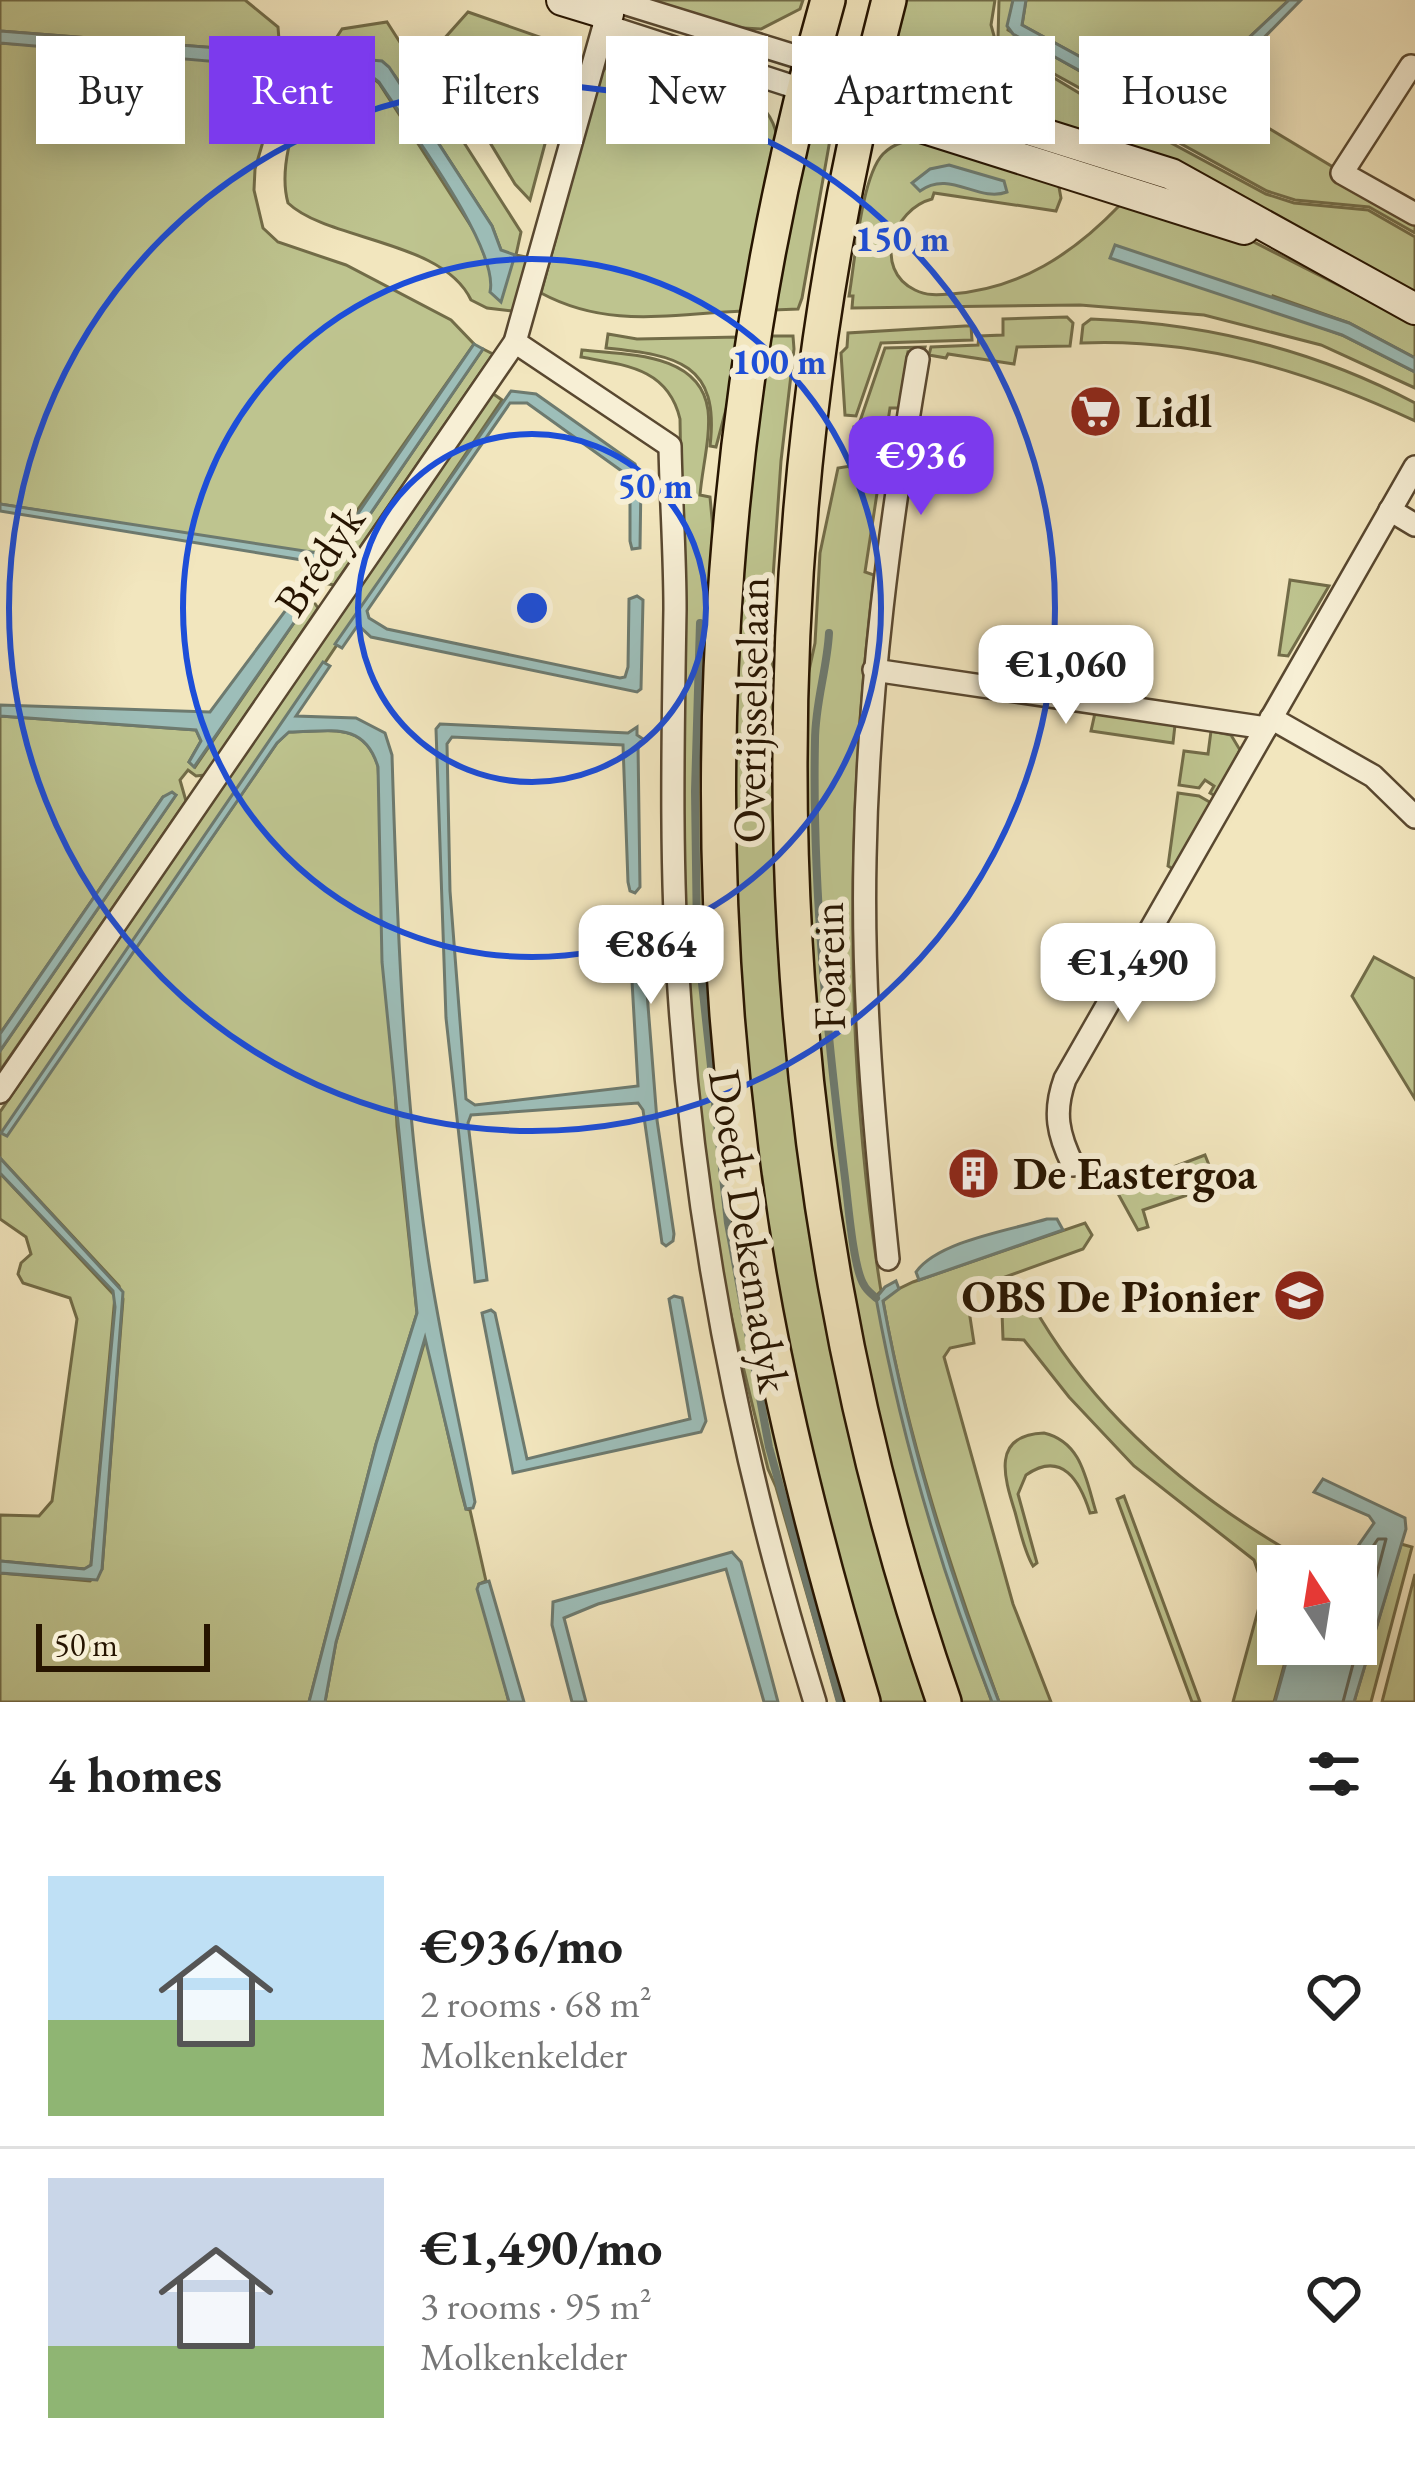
<!DOCTYPE html>
<html lang="en">
<head>
<meta charset="utf-8">
<style>
	:root { --surface:#fff; --page:#f6f6f6; --text:#222; --muted:#767676; --line:#e0e0e0; --accent:#7c3aed }
	body { margin:0; font-family:"EB Garamond",serif; background:var(--page); color:var(--text); height:100vh; display:flex; flex-direction:column; font-size:45px; white-space:nowrap }
	* { box-sizing:border-box; margin:0 }
	p { font-size:39px; color:var(--muted) }
	.icon { flex:none; width:66px; height:66px; fill:none; stroke:currentColor; stroke-width:2; stroke-linecap:round; stroke-linejoin:round }
	.map { position:relative; height:1702px; overflow:hidden }
	.sheet { display:flex; flex-direction:column; background:var(--surface); flex:1 }
	.sheet>* { flex:none }
	.guide { position:absolute; left:36px; top:36px; width:1344px; height:108px; display:flex; gap:24px }
	.needle { width:78px; rotate:348deg }
	.tools { position:absolute; left:1257px; top:1545px; display:grid; gap:24px }
	.tools a { display:grid; place-items:center; width:120px; height:120px; border-radius:0px; background:var(--surface); box-shadow:0 6px 30px #0003; font-size:60px }
	.scale { position:absolute; left:36px; bottom:30px; width:174px; box-sizing:border-box; padding-left:12px; border:6px solid #261400; border-top:0; font-size:33px; line-height:42px; white-space:nowrap; color:#261400; -webkit-text-stroke:9px #f7efd5; paint-order:stroke }
	.price { position:absolute; translate:-50% -102px; padding:0 27px; border-radius:24px; background:#fff; color:#222; font-size:39px; line-height:78px; filter:drop-shadow(0 3px 6px #0008) }
	.price::after { content:''; position:absolute; left:50%; top:72px; width:36px; height:27px; margin-left:-18px; background:inherit; clip-path:polygon(0 0,100% 0,50% 100%) }
	.price.on { background:var(--accent); color:#fff }
	ul { padding:0; list-style:none }
	li { display:flex; align-items:center; gap:36px; height:300px; padding:0 48px }
	li+li { border-top:3px solid var(--line) }
	li span { display:grid; place-items:center; flex:none; width:336px; height:240px; border-radius:0px; color:#555 }
	li>.icon { margin-inline-start:auto }
	span .icon { width:144px; height:144px; fill:#fffc; stroke-width:1 }
	li b { font-size:51px }
	h2 { display:flex; justify-content:space-between; align-items:center; height:144px; padding:0 48px; font-size:51px }
	.tag { padding:0 42px; border-radius:0px; background:var(--surface); box-shadow:0 6px 30px #0003; font-size:42px; line-height:108px }
	.tag.on { background:var(--accent); color:#fff }
	.map>svg:first-child { display:block }
</style>
</head>
<body>
<div class="map">
<svg width="1415" height="1702" viewBox="0 0 1415 1702">
	<rect width="100%" height="100%" fill="#f2e6be"/>
	<filter id="stains"><feTurbulence type="fractalNoise" baseFrequency=".00167" numOctaves="4"/><feColorMatrix values="0 0 0 0 .2 0 0 0 0 .09 0 0 0 0 .02 0 0 0 .5 -.17"/></filter>
	<radialGradient id="worn" r=".72"><stop offset=".6" stop-color="#630" stop-opacity="0"/><stop offset="1" stop-color="#630" stop-opacity=".3"/></radialGradient>
	<g fill="#bec48f" stroke="#726c48" stroke-width="3" fill-rule="evenodd">
		<polygon points="0,0 245,0 278,27 280,53 274,104 255,169 254,190 263,228 278,242 346,265 451,320 474,344 328,552 315,555 0,504 0,43 80,48 243,50 0,31"/>
		<polygon points="636,0 803,0 800,9 761,29 725,27"/>
		<polygon points="900,0 995,0 991,25 996,43 1084,96 1266,194 1294,203 1368,210 1415,237 1415,297 914,74 897,51"/>
		<polygon points="999,0 1013,0 1008,30 1167,121 1186,117 1210,93 1333,167 1331,174 1415,222 1415,233 1369,207 1295,200 1267,191 1016,53 998,39"/>
		<polygon points="1026,0 1289,0 1174,108 1022,25"/>
		<polygon points="468,12 571,48 568,61 557,60 551,72 544,75 471,70 544,86 546,91 533,137 546,140 530,200 515,184 434,50"/>
		<path d="M 387,22 L 521,232 L 516,255 L 531,258 L 513,311 L 487,308 L 471,300 C 443,240 328,241 288,203 C 274,153 313,70 342,29 ZM 348,59 C 367,58 384,60 395,76 L 492,226 L 501,250 L 493,280 L 478,237 L 379,83 Z"/>
		<path d="M 624,57 L 747,95 C 768,109 776,122 779,148 L 743,311 C 669,314 608,329 541,293 L 600,75 L 609,63 Z"/>
		<polygon points="822,114 830,121 831,134 802,298 798,309 774,310 786,233 814,119"/>
		<path d="M 928,138 L 1058,182 L 1061,198 L 1056,211 L 934,193 L 932,199 C 893,209 872,269 915,290 C 927,296 938,295 951,294 C 1020,289 1073,254 1120,205 L 1244,237 L 1415,324 L 1415,358 L 1349,323 L 1273,296 L 1269,308 L 1342,335 L 1415,372 L 1415,388 L 1321,345 L 1204,315 L 1080,305 L 852,308 L 853,296 L 849,296 C 855,262 861,177 883,154 C 896,141 911,140 928,138 Z"/>
		<polygon points="1067,317 1073,323 1070,346 1017,347 1014,364 948,354 946,358 929,355 931,347 978,345 979,336 1003,335 1003,319"/>
		<path d="M 1091,319 C 1205,323 1313,349 1415,403 L 1415,421 C 1308,371 1200,338 1081,343 L 1083,325 Z"/>
		<polygon points="965,326 971,326 972,340 881,343 856,416 845,415 841,353 847,347 848,333"/>
		<path d="M 608,334 L 637,339 L 739,337 L 740,357 L 716,447 L 710,446 C 720,363 677,355 606,348 Z"/>
		<polygon points="770,336 793,336 794,349 781,461 769,636 778,704 785,968 929,1702 875,1702 840,1584 765,1234 736,965 732,761 742,538"/>
		<path d="M 925,347 L 923,354 L 908,352 L 899,408 L 890,408 L 865,572 L 874,575 C 846,812 843,1054 881,1291 L 878,1294 C 899,1436 943,1568 992,1702 L 958,1702 L 915,1566 L 862,1350 L 828,1150 L 808,952 L 802,703 L 815,643 L 820,553 L 838,468 L 851,466 L 854,427 L 858,427 L 885,348 Z"/>
		<polygon points="483,349 493,354 334,585 323,583"/>
		<path d="M 582,350 C 626,355 700,352 708,410 C 711,436 702,469 700,495 L 710,497 L 716,561 L 713,966 L 852,1702 L 838,1702 L 776,1487 L 768,1469 C 745,1375 721,1280 705,1184 C 665,936 685,670 680,419 C 668,368 625,365 581,357 Z"/>
		<path d="M 492,393 L 502,400 L 6,1136 L 277,743 L 288,732 C 328,732 364,720 378,766 L 397,1126 L 417,1313 L 376,1444 L 309,1702 L 0,1702 L 0,1573 L 90,1581 L 102,1569 L 123,1299 L 119,1286 L 0,1158 L 0,1112 Z"/>
		<polygon points="1290,580 1329,586 1288,656 1279,655"/>
		<polygon points="311,598 318,608 205,775 196,776 188,770 180,780 186,801 0,1071 0,1051 175,796 163,797 0,1034 0,716 196,730 201,741 189,762 195,767"/>
		<polygon points="1095,713 1175,725 1173,743 1091,731"/>
		<polygon points="1211,731 1231,735 1240,750 1217,797 1210,793 1214,786 1205,780 1199,788 1179,785 1184,751 1208,754"/>
		<polygon points="1178,793 1199,796 1213,804 1175,870 1168,866"/>
		<polygon points="1374,957 1415,979 1415,1099 1352,996"/>
		<polygon points="1205,1155 1217,1185 1143,1210 1148,1227 1138,1230 1105,1170 1109,1170 1118,1188"/>
		<polygon points="0,1173 115,1296 91,1565 85,1569 0,1561 0,1515 39,1516 52,1501 77,1319 70,1298 23,1283 18,1274 21,1263 31,1254 26,1237 0,1219"/>
		<path d="M 1085,1223 L 1092,1235 L 1083,1249 L 966,1291 L 974,1343 L 950,1348 L 944,1357 L 1013,1604 L 1051,1702 L 999,1702 C 951,1570 908,1440 883,1301 L 888,1294 L 913,1282 Z"/>
		<path d="M 1031,1302 C 1093,1413 1187,1493 1296,1555 L 1293,1566 L 1278,1566 L 1278,1644 L 1290,1644 L 1274,1702 L 1233,1702 L 1264,1589 L 1254,1560 L 1134,1466 L 1069,1397 L 1024,1340 L 1003,1339 L 1002,1312 Z"/>
		<polygon points="426,1337 461,1491 466,1509 470,1510 486,1581 479,1584 509,1702 325,1702 336,1642"/>
		<path d="M 1044,1433 C 1082,1442 1086,1480 1096,1512 L 1090,1513 C 1080,1481 1062,1450 1026,1475 L 1018,1494 L 1037,1563 L 1033,1566 C 1024,1551 1020,1530 1015,1512 C 1004,1477 991,1435 1044,1433 Z"/>
		<polygon points="1124,1496 1200,1702 1192,1702 1117,1499"/>
		<polygon points="1401,1544 1412,1547 1371,1702 1354,1702"/>
		<polygon points="1415,1574 1415,1702 1382,1702"/>
	</g>
	<g fill="#9dbeb9" stroke="#6d7a6f" stroke-width="3">
		<polygon points="1013,0 1026,0 1022,25 1174,108 1289,0 1301,0 1186,117 1175,123 1013,34 1007,26"/>
		<polygon points="0,31 244,50 242,64 0,43"/>
		<path d="M 348,58 L 382,61 L 389,67 L 492,226 L 501,250 L 515,255 L 501,302 L 490,292 C 500,248 406,124 379,82 L 366,72 L 348,71 Z"/>
		<polygon points="557,59 568,61 546,140 533,138 546,92 539,82 470,79 471,70 544,75 551,72"/>
		<path d="M 949,165 L 1004,181 L 1007,192 C 978,203 950,169 920,191 L 912,183 L 930,169 Z"/>
		<polygon points="1115,245 1349,323 1415,358 1415,372 1342,335 1110,258"/>
		<polygon points="474,344 483,349 323,583 314,577 319,569 314,562 0,511 0,504 324,554 335,547"/>
		<polygon points="511,391 536,394 635,464 641,480 640,548 632,549 630,541 630,477 527,403 510,403 367,611 369,618 387,629 620,678 625,677 628,667 629,599 637,596 643,600 641,689 637,692 371,637 358,625 342,648 335,644"/>
		<polygon points="300,591 311,598 194,767 189,762 201,741 196,730 0,716 0,705 210,712"/>
		<path d="M 323,662 L 330,666 L 296,716 L 356,718 L 385,733 L 392,755 C 397,921 403,1086 427,1250 C 439,1334 459,1418 475,1502 L 473,1508 L 466,1509 L 425,1338 L 336,1642 L 325,1702 L 309,1702 L 376,1444 L 417,1313 L 382,962 L 378,767 C 364,720 329,732 289,732 L 277,743 L 7,1136 L 1,1133 Z"/>
		<polygon points="440,724 628,733 637,727 637,735 643,739 638,744 640,887 635,893 630,891 628,882 623,745 452,737 447,744 450,891 466,1099 475,1105 638,1086 630,946 637,939 643,942 657,1120 674,1234 673,1241 666,1246 662,1243 643,1110 638,1103 471,1115 468,1123 487,1280 475,1282 446,1018 436,729"/>
		<polygon points="172,792 176,795 0,1051 0,1034 163,797"/>
		<polygon points="0,1158 123,1292 102,1569 97,1580 0,1573 0,1561 84,1569 91,1565 115,1307 113,1291 0,1173"/>
		<path d="M 1047,1219 L 1057,1219 L 1063,1230 L 919,1280 L 916,1272 C 938,1241 1011,1230 1047,1219 Z"/>
		<path d="M 896,1281 L 899,1289 L 883,1301 C 908,1439 948,1572 999,1702 L 992,1702 C 941,1571 901,1437 876,1298 L 885,1287 Z"/>
		<polygon points="674,1296 682,1298 706,1421 701,1432 513,1473 482,1313 491,1310 495,1313 527,1459 690,1419 669,1299"/>
		<polygon points="1323,1479 1405,1518 1406,1529 1354,1702 1275,1702 1291,1644 1356,1644 1356,1566 1344,1566 1374,1523 1369,1516 1314,1492"/>
		<polygon points="732,1552 741,1562 778,1702 764,1702 726,1569 598,1604 564,1618 586,1702 572,1702 552,1625 553,1602"/>
		<polygon points="489,1581 524,1702 509,1702 477,1589 479,1584"/>
	</g>
	<g fill="none" stroke-linecap="round" stroke-linejoin="round">
		<polyline stroke="#62695c" stroke-width="3" points="1343,1702 1386,1539 1378,1539 1356,1571"/>
		<g stroke="#6d7a6f" stroke-width="8">
			<polyline points="700,623 695,791 697,937 728,1223 769,1447 840,1702"/>
			<path d="M 829,633 C 827,670 815,703 815,741 C 812,886 827,1033 845,1178 C 848,1201 853,1268 864,1285 C 867,1291 872,1294 876,1298"/>
		</g>
		<defs>
			<g id="street">
				<polyline points="614,0 811,61"/>
				<polyline points="604,25 804,90"/>
				<polyline points="1411,66 1342,173 1415,214"/>
				<path d="M 515,342 L 670,446 C 671,500 675,554 675,609 C 673,736 670,863 679,990 C 695,1233 743,1470 815,1702"/>
				<polyline points="1390,510 1415,525"/>
				<polyline points="874,670 1266,728"/>
				<polyline points="1271,718 1373,776 1415,817"/>
				<polyline points="0,1092 515,342 611,1"/>
				<path d="M 1073,1165 C 1058,1135 1053,1112 1065,1079 L 1415,467"/>
				<path d="M 888,1259 C 874,1126 862,993 865,858 C 868,690 890,524 918,359"/>
			</g>
			<g id="secondary">
				<polyline points="562,0 608,14"/>
				<polyline points="811,61 1171,174 1415,309"/>
				<polyline points="804,90 1244,229"/>
			</g>
			<g id="primary">
				<path d="M 828,0 C 722,370 693,771 741,1153 C 764,1340 809,1522 863,1702"/>
				<path d="M 889,0 C 743,551 756,1162 944,1702"/>
			</g>
		</defs>
		<use href="#street" stroke="#594830" stroke-width="26"/>
		<use href="#secondary" stroke="#261400" stroke-width="34"/>
		<use href="#primary" stroke="#261400" stroke-width="38"/>
		<use href="#street" stroke="#f7efd5" stroke-width="21"/>
		<use href="#secondary" stroke="#f7efd5" stroke-width="30"/>
		<use href="#primary" stroke="#f2e6be" stroke-width="33"/>
	</g>
	<g fill="none" stroke="#1d4ed8" stroke-width="6">
		<circle cx="532" cy="608" r="174"/>
		<circle cx="532" cy="608" r="349"/>
		<circle cx="532" cy="608" r="523"/>
	</g>
	<defs>
		<symbol id="supermarket-disc" viewBox="-11 -11 22 22"><circle r="9.5" fill="#8f2418" stroke="#f7efd5"/><path d="M-6-5.5h2.5l.6 2H6L4.5 2H-2.5L-4.4-4H-6ZM-1.5 3.2a1.3 1.3 0 1 0 .1 0ZM3 3.2a1.3 1.3 0 1 0 .1 0Z" fill="#fff"/></symbol>
		<symbol id="building-disc" viewBox="-11 -11 22 22"><circle r="9.5" fill="#8f2418" stroke="#f7efd5"/><path d="M-4-6H4V6H1V3H-1V6H-4ZM-2.5-4.3h1.7v1.8h-1.7ZM.8-4.3h1.7v1.8H.8ZM-2.5-1h1.7V.8h-1.7ZM.8-1h1.7V.8H.8Z" fill="#fff"/></symbol>
		<symbol id="school-disc" viewBox="-11 -11 22 22"><circle r="9.5" fill="#8f2418" stroke="#f7efd5"/><path d="M0-5L7-2L0 1L-7-2ZM-4 1L0 2.5L4 1V4Q0 6-4 4Z" fill="#fff"/></symbol>
	</defs>
	<g fill-rule="evenodd">
		<use href="#supermarket-disc" x="1066" y="382" width="59" height="59"/>
		<use href="#building-disc" x="944" y="1144" width="59" height="59"/>
		<use href="#school-disc" x="1270" y="1266" width="59" height="59"/>
	</g>
	<g text-anchor="middle" stroke-width="12" stroke-linejoin="round" paint-order="stroke">
		<g font-size="45" font-weight="bold" fill="#261400" stroke="#f7efd5" text-anchor="start">
			<text x="1135" y="427">Lidl</text>
			<text x="1013" y="1189">De Eastergoa</text>
			<text x="1260" y="1312" text-anchor="end">OBS De Pionier</text>
		</g>
		<g font-size="45" fill="#261400" stroke="#f7efd5">
			<text transform="translate(319 560) rotate(-56)" y="16">Brédyk</text>
			<text transform="translate(750 710) rotate(-89)" y="16">Overijsselselaan</text>
			<text transform="translate(828 966) rotate(-91)" y="16">Foarein</text>
			<text transform="translate(750 1231) rotate(81)" y="16">Doedt Dekemadyk</text>
		</g>
	</g>
	<circle cx="532" cy="608" r="18" fill="#1d4ed8" stroke="#f7efd5" stroke-width="6"/>
	<g font-size="36" text-anchor="middle" font-weight="bold" fill="#1d4ed8" stroke="#f7efd5" stroke-width="12" stroke-linejoin="round" paint-order="stroke">
		<text x="902" y="251">150 m</text>
		<text x="779" y="374">100 m</text>
		<text x="655" y="498">50 m</text>
	</g>
	<rect width="100%" height="100%" filter="url(#stains)"/>
	<rect width="100%" height="100%" fill="url(#worn)"/>
</svg>
<div class="tools">
<a><svg class="needle" viewBox="-14 -14 28 28"><path d="M0-13l5 13h-10z" fill="#e53935"/><path d="M0 13l5-13h-10z" fill="#767676"/></svg></a>
</div>
<div class="scale">50 m</div>
<b class="price on" style="left:921px;top:518px">€936</b>
<b class="price" style="left:1066px;top:727px">€1,060</b>
<b class="price" style="left:651px;top:1007px">€864</b>
<b class="price" style="left:1128px;top:1025px">€1,490</b>
<div class="guide">
<a class="tag">Buy</a>
<a class="tag on">Rent</a>
<a class="tag">Filters</a>
<a class="tag">New</a>
<a class="tag">Apartment</a>
<a class="tag">House</a>
</div>
</div>
<section class="sheet">
<h2>4 homes<svg class="icon" aria-label="filters" viewBox="0 0 24 24"><path d="M4 7h16M4 17h16"/><circle cx="9" cy="7" r="2"/><circle cx="15" cy="17" r="2"/></svg></h2>
<ul>
<li><span style="background:linear-gradient(#bfe0f5 60%,#8fb573 0)"><svg class="icon" aria-label="home" viewBox="0 0 24 24"><path d="M3 11l9-7 9 7M6 9v11h12V9"/></svg></span><div><b>€936/mo</b><p>2 rooms · 68 m²</p><p>Molkenkelder</p></div><svg class="icon" aria-label="heart" viewBox="0 0 24 24"><path d="M12 20l-8-8c-3-5 5-10 8-4 3-6 11-1 8 4z"/></svg></li>
<li><span style="background:linear-gradient(#c9d6e8 70%,#8fb573 0)"><svg class="icon" aria-label="home" viewBox="0 0 24 24"><path d="M3 11l9-7 9 7M6 9v11h12V9"/></svg></span><div><b>€1,490/mo</b><p>3 rooms · 95 m²</p><p>Molkenkelder</p></div><svg class="icon" aria-label="heart" viewBox="0 0 24 24"><path d="M12 20l-8-8c-3-5 5-10 8-4 3-6 11-1 8 4z"/></svg></li>
</ul>
</section>
</body>
</html>
